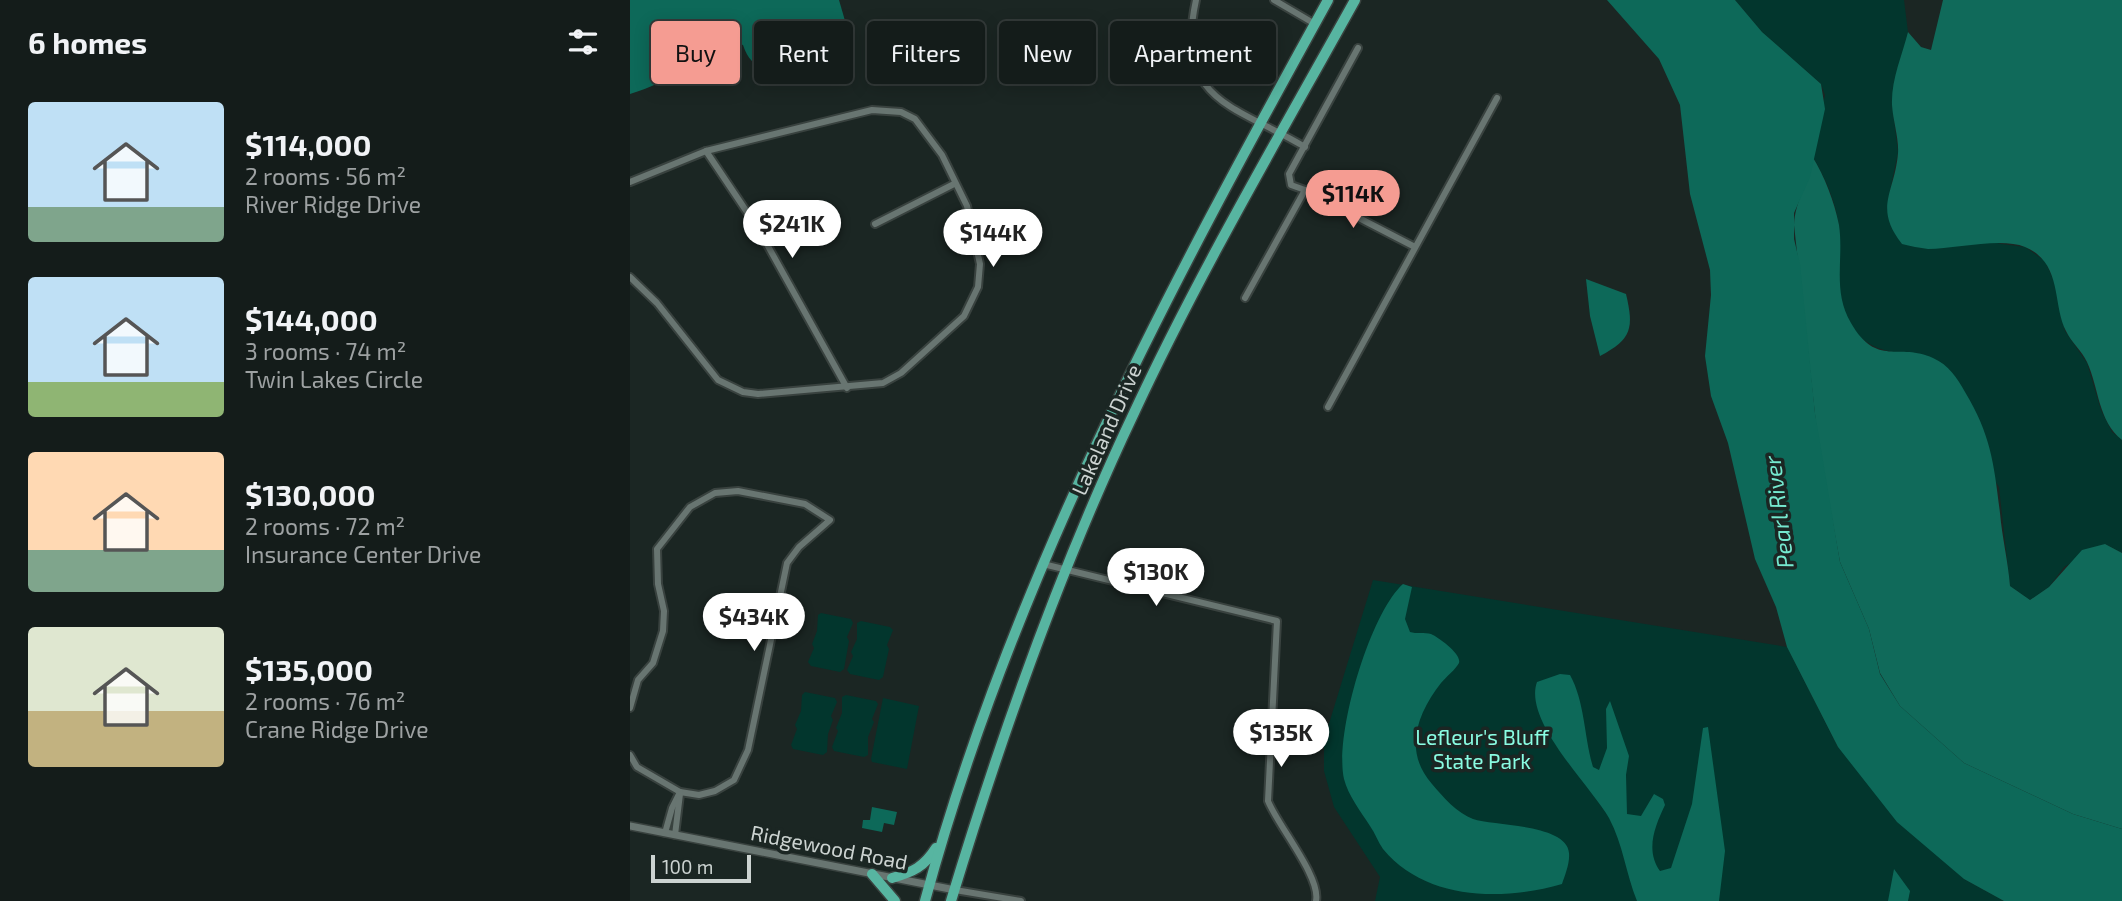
<!DOCTYPE html>
<html lang="en">
<head>
<meta charset="utf-8">
<style>
	:root { --surface:#141c1a; --page:#1d2523; --text:#f1f3f6; --muted:#9da1a2; --line:#333a39; --accent:#f59c92 }
	body { margin:0; font-family:"Exo 2",sans-serif; background:var(--page); color:var(--text); height:100vh; display:flex; flex-direction:column; font-size:26px; white-space:nowrap }
	* { box-sizing:border-box; margin:0 }
	p { font-size:23px; color:var(--muted) }
	.icon { flex:none; width:38px; height:38px; fill:none; stroke:currentColor; stroke-width:2; stroke-linecap:round; stroke-linejoin:round }
	.map { position:relative; flex:1; overflow:hidden }
	.panel { display:flex; flex-direction:column; background:var(--surface); width:630px }
	.panel>* { flex:none }
	.hud { position:absolute; left:21px; top:21px; width:665px; height:63px; display:flex; gap:14px }
	.scale { position:absolute; left:21px; bottom:18px; width:100px; box-sizing:border-box; padding-left:7px; border:4px solid #ccd3d1; border-top:0; font-size:19px; line-height:24px; white-space:nowrap; color:#ccd3d1; -webkit-text-stroke:5px #1b2623; paint-order:stroke }
	.price { position:absolute; translate:-50% -60px; padding:0 16px; border-radius:24px; background:#fff; color:#222; font-size:23px; line-height:46px; filter:drop-shadow(0 2px 4px #0008) }
	.price::after { content:''; position:absolute; left:50%; top:42px; width:21px; height:16px; margin-left:-10px; background:inherit; clip-path:polygon(0 0,100% 0,50% 100%) }
	.price.selected { background:var(--accent); color:#111 }
	ul { padding:0; list-style:none }
	li { display:flex; align-items:center; gap:21px; height:175px; padding:0 28px }
	li span { display:grid; place-items:center; flex:none; width:196px; height:140px; border-radius:7px; color:#555 }
	li>.icon { margin-inline-start:auto }
	span .icon { width:84px; height:84px; fill:#fffc; stroke-width:1 }
	li b { font-size:30px }
	h2 { display:flex; justify-content:space-between; align-items:center; height:84px; padding:0 28px; font-size:30px }
	.tag { padding:0 24px; border-radius:7px; background:var(--surface); box-shadow:0 4px 18px #0003,0 0 0 2px var(--line); font-size:24px; line-height:63px }
	.tag.selected { background:var(--accent); color:#111 }
	main { display:flex; flex:1; min-height:0 }
	.map>svg:first-child { display:block }
</style>
</head>
<body>
<main>
<section class="panel">
<h2>6 homes<svg class="icon" aria-label="filters" viewBox="0 0 24 24"><path d="M4 7h16M4 17h16"/><circle cx="9" cy="7" r="2"/><circle cx="15" cy="17" r="2"/></svg></h2>
<ul>
<li><span style="background:linear-gradient(#bfe0f5 75%,#7fa58c 0)"><svg class="icon" aria-label="home" viewBox="0 0 24 24"><path d="M3 11l9-7 9 7M6 9v11h12V9"/></svg></span><div><b>$114,000</b><p>2 rooms · 56 m²</p><p>River Ridge Drive</p></div></li>
<li><span style="background:linear-gradient(#bfe0f5 75%,#8fb573 0)"><svg class="icon" aria-label="home" viewBox="0 0 24 24"><path d="M3 11l9-7 9 7M6 9v11h12V9"/></svg></span><div><b>$144,000</b><p>3 rooms · 74 m²</p><p>Twin Lakes Circle</p></div></li>
<li><span style="background:linear-gradient(#ffd9b3 70%,#7fa58c 0)"><svg class="icon" aria-label="home" viewBox="0 0 24 24"><path d="M3 11l9-7 9 7M6 9v11h12V9"/></svg></span><div><b>$130,000</b><p>2 rooms · 72 m²</p><p>Insurance Center Drive</p></div></li>
<li><span style="background:linear-gradient(#dfe7d0 60%,#c2b280 0)"><svg class="icon" aria-label="home" viewBox="0 0 24 24"><path d="M3 11l9-7 9 7M6 9v11h12V9"/></svg></span><div><b>$135,000</b><p>2 rooms · 76 m²</p><p>Crane Ridge Drive</p></div></li>
</ul>
</section>
<div class="map">
<svg width="1492" height="901" viewBox="0 0 1492 901">
	<rect width="100%" height="100%" fill="#1b2623"/>
	<g fill="#02362d">
		<path d="M 1105,0 L 1274,0 L 1278,32 L 1262,104 L 1268,152 L 1258,201 L 1371,244 L 1395,247 L 1415,261 L 1425,283 L 1435,331 L 1457,363 L 1471,410 L 1482,432 L 1492,440 L 1492,553 L 1475,544 L 1434,567 L 1419,587 L 1400,600 L 1380,586 L 1369,487 L 1279,353 C 1230,353 1210,324 1208,276 C 1207,260 1211,244 1209,227 C 1206,202 1195,177 1182,156 L 1195,95 L 1191,84 L 1132,32 Z"/>
		<polygon points="743,580 1157,647 1208,747 1334,879 1374,901 745,901 750,877 704,807 694,771 694,740"/>
		<polygon points="191,613 221,619 223,623 217,637 219,641 214,669 210,672 181,666 178,662 184,648 182,644 187,631 188,615"/>
		<polygon points="231,621 260,627 263,630 257,645 259,649 253,677 249,680 220,674 217,670 223,656 221,652 227,639 227,623"/>
		<polygon points="175,692 205,698 207,702 201,716 203,720 198,734 197,752 193,755 163,749 161,745 167,729 165,725 171,711 172,695"/>
		<polygon points="216,695 246,701 248,704 242,719 244,722 238,737 238,755 234,757 204,751 202,747 208,731 206,728 212,713 212,697"/>
		<polygon points="253,698 289,706 277,769 242,762 241,759"/>
	</g>
	<g fill="#106a5a">
		<path d="M 1313,0 L 1492,0 L 1492,440 C 1468,421 1469,388 1457,362 C 1452,351 1441,342 1436,331 C 1422,304 1433,263 1395,247 C 1371,237 1325,249 1298,249 C 1290,248 1280,246 1272,244 C 1243,207 1265,193 1268,153 C 1269,138 1263,121 1262,105 C 1261,80 1272,56 1278,32 L 1291,47 L 1301,50 Z"/>
		<path d="M 1182,156 C 1195,177 1204,201 1209,225 C 1214,259 1202,291 1221,323 C 1247,368 1269,342 1303,358 C 1319,365 1327,378 1335,392 C 1361,435 1364,464 1370,513 C 1372,537 1378,561 1380,586 L 1400,600 L 1419,587 L 1452,550 L 1475,544 L 1492,553 L 1492,829 L 1443,814 L 1334,763 L 1270,706 L 1250,673 L 1239,629 L 1210,562 L 1188,441 L 1164,225 C 1165,200 1180,181 1182,156 Z"/>
	</g>
	<g fill="#0d6959">
		<path d="M 0,0 L 209,0 L 220,38 C 187,52 129,96 113,45 L 94,39 C 60,64 42,81 0,94 Z"/>
		<polygon points="977,0 1105,0 1132,32 1191,84 1195,109 1180,177 1164,213 1164,239 1170,264 1185,413 1210,562 1239,629 1250,674 1270,706 1334,763 1443,814 1492,829 1492,901 1374,901 1334,879 1267,822 1208,747 1157,647 1146,607 1125,559 1098,443 1081,396 1075,356 1081,295 1080,270 1060,194 1050,105 1029,59"/>
		<path d="M 956,279 L 996,294 C 1004,328 1002,339 970,356 L 960,316 Z"/>
		<path d="M 773,584 L 782,587 L 775,619 L 780,632 C 786,634 795,632 801,634 C 808,637 832,654 829,663 C 826,669 816,677 811,683 C 787,714 773,751 802,784 C 813,797 827,813 843,819 C 864,826 937,824 939,853 C 940,863 935,875 932,884 C 873,901 796,901 753,849 C 748,842 745,833 740,826 C 731,812 718,795 714,779 C 704,735 740,613 773,584 Z"/>
		<path d="M 930,674 L 940,675 C 955,702 954,737 963,767 L 969,770 L 977,748 L 976,709 L 980,701 L 999,756 L 996,775 L 997,814 L 1011,816 L 1024,794 L 1033,799 L 1035,805 C 1025,826 1015,850 1030,871 L 1041,868 L 1062,804 L 1073,728 L 1078,727 L 1095,851 L 1089,901 L 1007,901 C 996,874 993,844 979,818 C 960,785 893,721 907,682 Z"/>
		<polygon points="242,807 267,812 264,825 254,823 252,832 232,828 233,820 240,820"/>
		<polygon points="1264,869 1280,891 1278,901 1258,901"/>
	</g>
	<g fill="none" stroke-linecap="round" stroke-linejoin="round">
		<defs>
			<g id="minor">
				<path d="M 566,0 C 544,102 605,105 675,147"/>
				<polyline points="644,0 685,24"/>
				<polyline points="76,151 129,230 217,388"/>
				<polyline points="0,182 76,151 242,110 271,112 285,119 312,155 337,206 350,264 348,287 334,316 271,373 253,383 128,394 113,392 88,380 27,303 0,277"/>
				<polyline points="675,190 783,246"/>
				<polyline points="245,224 324,184"/>
				<polyline points="615,298 675,190 661,185 659,174 728,48"/>
				<polyline points="698,407 867,98"/>
				<path d="M 413,564 L 647,621 L 638,801 C 648,826 691,877 686,901"/>
				<polyline points="0,708 8,680 23,663 33,631 34,611 28,584 27,549 60,507 85,493 108,491 175,504 200,520 169,547 157,563 118,750 104,780 85,791 69,795 50,792 7,767 0,755"/>
				<polyline points="35,833 42,808 50,792"/>
				<polyline points="45,835 50,794"/>
				<polyline points="325,890 391,901"/>
			</g>
			<polyline id="tertiary" points="0,826 325,890"/>
			<g id="trunk">
				<polyline points="242,874 265,901"/>
				<path d="M 262,878 C 283,872 294,867 306,848"/>
				<path d="M 295,901 C 381,582 539,288 698,0"/>
				<path d="M 321,901 C 371,736 429,571 503,415 C 569,273 649,137 725,0"/>
			</g>
		</defs>
		<use href="#minor" stroke="#39423f" stroke-width="10"/>
		<use href="#tertiary" stroke="#39423f" stroke-width="10"/>
		<use href="#trunk" stroke="#39423f" stroke-width="13"/>
		<use href="#minor" stroke="#687571" stroke-width="6"/>
		<use href="#tertiary" stroke="#687571" stroke-width="7"/>
		<use href="#trunk" stroke="#57b5a1" stroke-width="10"/>
	</g>
	<g text-anchor="middle" stroke-width="7" stroke-linejoin="round" paint-order="stroke">
		<g font-size="21" fill="#ccd3d1" stroke="#1b2623">
			<text transform="translate(477 430) rotate(-66)" y="7">Lakeland Drive</text>
			<text transform="translate(199 848) rotate(11)" y="7">Ridgewood Road</text>
		</g>
		<g font-size="21" fill="#89fce2" stroke="#1b2623">
			<text x="852" y="745">Lefleur's Bluff<tspan x="852" dy="24">State Park</tspan></text>
		</g>
		<g font-size="23" font-style="italic" fill="#75e9cf" stroke="#1b2623">
			<text transform="translate(1149 512) rotate(-97)" y="8">Pearl River</text>
		</g>
	</g>
</svg>
<div class="scale">100 m</div>
<b class="price selected" style="left:723px;top:230px">$114K</b>
<b class="price" style="left:162px;top:260px">$241K</b>
<b class="price" style="left:363px;top:269px">$144K</b>
<b class="price" style="left:526px;top:608px">$130K</b>
<b class="price" style="left:124px;top:653px">$434K</b>
<b class="price" style="left:651px;top:769px">$135K</b>
<div class="hud">
<a class="tag selected">Buy</a>
<a class="tag">Rent</a>
<a class="tag">Filters</a>
<a class="tag">New</a>
<a class="tag">Apartment</a>
</div>
</div>
</main>
</body>
</html>
